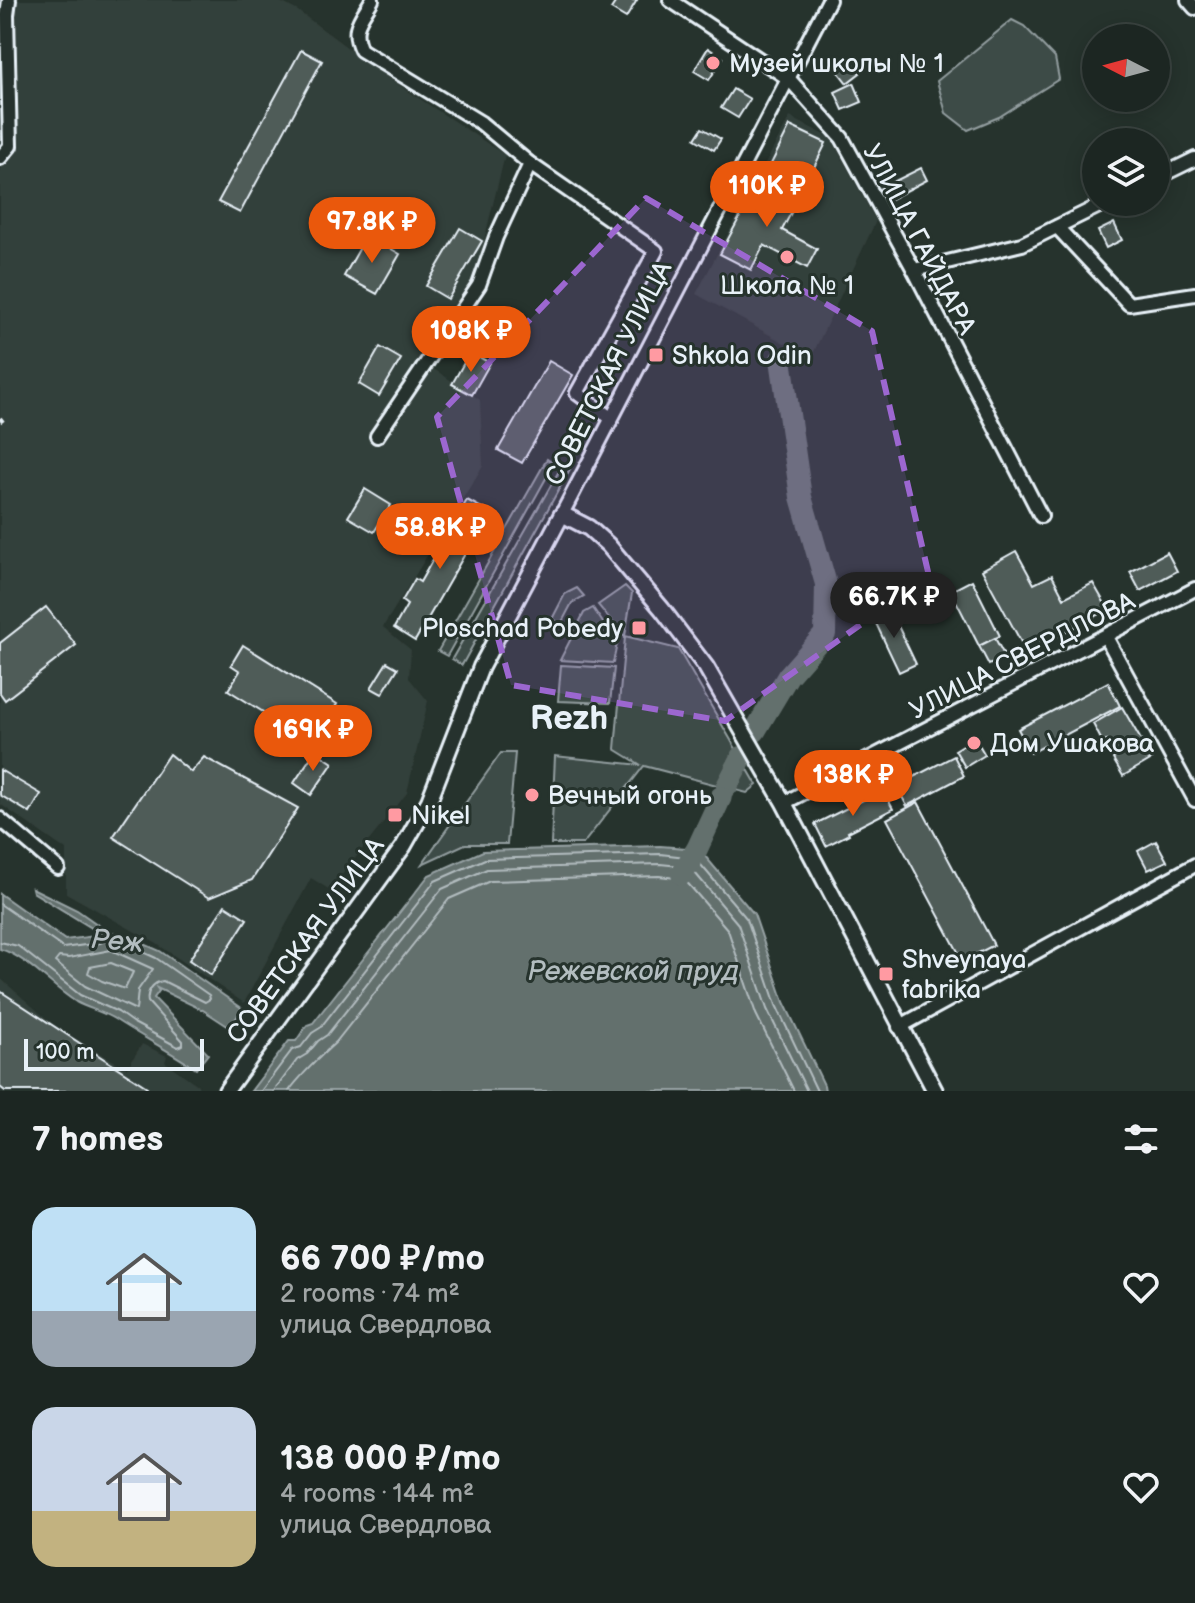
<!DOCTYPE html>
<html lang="en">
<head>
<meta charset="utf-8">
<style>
	:root { --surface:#1c2622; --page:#29322f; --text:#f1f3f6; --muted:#a0a5a5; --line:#3a4340; --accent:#ea580c }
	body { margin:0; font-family:"Balsamiq Sans",sans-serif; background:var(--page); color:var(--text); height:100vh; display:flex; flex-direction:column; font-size:30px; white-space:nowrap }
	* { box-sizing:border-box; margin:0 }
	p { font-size:26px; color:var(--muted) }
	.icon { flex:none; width:44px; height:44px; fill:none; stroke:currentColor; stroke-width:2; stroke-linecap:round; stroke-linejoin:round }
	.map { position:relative; height:1091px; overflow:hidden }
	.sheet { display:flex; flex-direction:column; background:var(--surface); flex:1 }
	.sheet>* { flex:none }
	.needle { width:52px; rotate:276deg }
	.tools { position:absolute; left:1082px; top:24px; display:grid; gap:16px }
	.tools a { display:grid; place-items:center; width:88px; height:88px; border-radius:50%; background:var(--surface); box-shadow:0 4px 20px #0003,0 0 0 2px var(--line); font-size:40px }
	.scale { position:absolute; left:24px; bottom:20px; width:180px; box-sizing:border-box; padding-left:8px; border:4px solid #e8f1f8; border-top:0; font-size:22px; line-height:28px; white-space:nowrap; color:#e8f1f8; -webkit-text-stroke:6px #26332d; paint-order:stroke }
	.price { position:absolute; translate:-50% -68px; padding:0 18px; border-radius:28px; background:var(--accent); color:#fff; font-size:26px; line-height:52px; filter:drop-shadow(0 2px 4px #0008) }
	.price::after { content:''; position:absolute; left:50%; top:48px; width:24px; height:18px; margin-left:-12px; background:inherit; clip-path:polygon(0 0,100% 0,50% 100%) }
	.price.on { background:#222; color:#fff }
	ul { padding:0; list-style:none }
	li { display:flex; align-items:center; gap:24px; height:200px; padding:0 32px }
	li span { display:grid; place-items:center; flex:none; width:224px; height:160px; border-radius:24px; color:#555 }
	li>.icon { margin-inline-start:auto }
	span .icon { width:96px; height:96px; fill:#fffc; stroke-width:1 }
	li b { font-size:34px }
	h2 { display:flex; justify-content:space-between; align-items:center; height:96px; padding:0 32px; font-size:34px }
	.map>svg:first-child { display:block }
</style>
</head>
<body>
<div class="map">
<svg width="1195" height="1091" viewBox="0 0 1195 1091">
	<rect width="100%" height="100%" fill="#26332d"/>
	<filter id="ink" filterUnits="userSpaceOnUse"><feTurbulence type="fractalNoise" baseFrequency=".0125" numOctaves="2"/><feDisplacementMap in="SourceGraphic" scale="16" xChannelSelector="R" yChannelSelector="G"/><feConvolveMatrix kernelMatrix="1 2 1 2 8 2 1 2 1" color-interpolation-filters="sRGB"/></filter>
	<g filter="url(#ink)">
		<g fill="#333f3a">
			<polygon points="0,0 277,0 298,11 390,79 505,155 475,278 419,359 480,400 483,466 383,627 411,650 409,678 428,701 407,793 330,890 311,878 244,1003 157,944 66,893 66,850 0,804"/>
			<polygon points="790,117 831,138 876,221 811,358 696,294"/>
			<polygon points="0,978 64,1034 127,1068 142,1044 167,1056 165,1062 198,1085 199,1091 0,1091"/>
		</g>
		<g fill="#3e4b47" stroke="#939ea0" stroke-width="2">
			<polygon points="1012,20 1024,26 1055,58 1059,79 999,117 968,130 946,113 937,81"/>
			<polygon points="547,459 554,464 447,656 438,651"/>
			<polygon points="563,464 570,469 462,665 452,659"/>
			<polygon points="625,586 632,593 625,636 678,649 757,785 747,793 644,766 583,844 551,844 555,756 641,765 615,749 625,637 598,605"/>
			<polygon points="577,588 584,596 572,603 561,624 552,619 565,594"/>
			<polygon points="593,608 612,636 618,639 613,663 560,660 584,613"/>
			<polygon points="561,665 614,668 610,703 558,701"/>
			<polygon points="501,753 515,753 507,844 465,844 422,864"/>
		</g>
		<g fill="#636f6d" stroke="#98a3a5" stroke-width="2">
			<polygon points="660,846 699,849 754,914 784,1002 824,1085 825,1091 251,1091 289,1041 296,1041 307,1025 313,1023 429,875 483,851"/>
			<path d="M 32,888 L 77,910 L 107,931 L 124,935 L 160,951 L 243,1009 L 229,1027 L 203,1010 L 157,988 L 159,991 L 154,998 L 208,1054 L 196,1069 C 170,1051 142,1037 116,1020 C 104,1012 89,1009 76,1002 C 52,987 26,956 0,949 L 0,894 L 65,940 L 103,935 L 33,892 Z"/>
		</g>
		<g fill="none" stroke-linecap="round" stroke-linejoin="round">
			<g stroke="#b3bdc0" stroke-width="2">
				<path d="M 0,904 L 63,948 L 100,943 L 108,939 L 121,942 L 156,958 L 209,995 L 210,999 L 205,1002 L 163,981 C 153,982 146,992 148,1002 L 183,1041 L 183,1045 L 178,1047 L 132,1022 L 118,1012 L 80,995 L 18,946 L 0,942"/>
				<polygon points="111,950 153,969 138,990 136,1010 85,986 55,962 59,957 69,958"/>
				<polygon points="111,963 133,972 125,989 102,981 88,973 90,967"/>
				<polyline points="261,1091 292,1050 301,1047 312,1033 320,1028 435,881 485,859 660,854 695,858 747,919 776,1005 817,1091"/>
				<polyline points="274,1091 297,1060 307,1054 318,1041 327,1035 442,889 487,869 660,864 690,867 738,924 767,1009 807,1091"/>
				<path d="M 289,1091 C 303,1072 319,1058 336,1042 L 449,899 L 490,881 L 659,876 L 684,879 L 728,930 L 756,1014 L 794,1091"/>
			</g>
			<g stroke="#636f6d" stroke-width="22">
				<polyline points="755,731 788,676 825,634 826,584 801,497 781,359"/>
				<polyline points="727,786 742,757"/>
				<polyline points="682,874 697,849 721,797"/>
			</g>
		</g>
		<g fill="#505c59" stroke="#e8f1f8" stroke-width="2">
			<polygon points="617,0 637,0 626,18 611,9"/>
			<polygon points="708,48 723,58 709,80 694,71"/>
			<polygon points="301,50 322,61 240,213 218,202"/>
			<polygon points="849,58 860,73 847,83 836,69"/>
			<polygon points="854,83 862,102 843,110 835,92"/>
			<polygon points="733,89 750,99 738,118 721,108"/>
			<polygon points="790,126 826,143 800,196 764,178"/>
			<polygon points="702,128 721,139 714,150 695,139"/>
			<polygon points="921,168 927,180 887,201 881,188"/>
			<polygon points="758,183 773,191 777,184 800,196 782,230 817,249 807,268 764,245 751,270 720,254"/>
			<polygon points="1114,223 1122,240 1106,248 1098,231"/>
			<polygon points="460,228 482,241 448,299 426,286"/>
			<polygon points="367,235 400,254 377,294 344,276"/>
			<polygon points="380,347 401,359 379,396 359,384"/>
			<polygon points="470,352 490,363 472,395 452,384"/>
			<polygon points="549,361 573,375 522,463 498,450"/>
			<polygon points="365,489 391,505 374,532 348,517"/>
			<polygon points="467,500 489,512 415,641 394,628 407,605 402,601 415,579 420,582"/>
			<polygon points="1016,551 1034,584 1052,575 1064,598 1093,583 1108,609 1027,653 982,570"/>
			<polygon points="1167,552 1177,571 1140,591 1130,572"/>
			<polygon points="972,580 1000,636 979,646 951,591"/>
			<polygon points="46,607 76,645 5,700 0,693 0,643"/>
			<polygon points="889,607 916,664 899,672 872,615"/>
			<polygon points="995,638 1005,657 989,665 979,646"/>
			<polygon points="243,645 337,704 313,743 228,690 240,671 231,665"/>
			<polygon points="387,662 398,668 382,694 371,688"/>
			<polygon points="1108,682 1120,706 1031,753 1018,729"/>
			<polygon points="1122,707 1152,759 1123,776 1113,759 1117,756 1108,740 1103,743 1093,724"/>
			<polygon points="975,738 985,755 965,767 955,750"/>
			<polygon points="315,751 333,763 311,795 294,783"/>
			<polygon points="169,754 191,772 204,757 298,808 252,880 209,898 113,837"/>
			<polygon points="954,756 964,776 907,806 896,786"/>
			<polygon points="0,770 41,794 30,813 0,795"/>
			<polygon points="883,790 893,809 848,832 849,834 826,846 815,824"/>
			<polygon points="918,802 994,945 963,961 887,819"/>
			<polygon points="1156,841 1167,861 1148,870 1138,851"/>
			<polygon points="225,905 247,919 211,975 189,960"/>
			<polygon points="0,991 147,1087 145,1091 5,1091 0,1087"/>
		</g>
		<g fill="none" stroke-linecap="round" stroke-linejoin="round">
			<defs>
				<g id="minor">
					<path d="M 372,0 C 361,19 350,28 361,50 L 481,123 L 530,164 L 656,251 L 577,393 L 612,419"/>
					<polyline points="670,0 789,79 842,138 914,270 1041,516"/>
					<polyline points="1188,0 1195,8"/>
					<polyline points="0,158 10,146 7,15 9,0"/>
					<polyline points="1156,178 1195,159"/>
					<polyline points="1057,227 1129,304 1195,294"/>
					<polyline points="914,270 1022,244 1107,202"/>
					<polyline points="377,436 479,285 496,237 530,164"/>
					<polyline points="562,514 829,0"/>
					<polyline points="1106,637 1195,800"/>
					<polyline points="784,803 1195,589"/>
					<polyline points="0,819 58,868"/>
					<polyline points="899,1027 1195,865"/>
				</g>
				<polyline id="major" points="226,1091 403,847 429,801 481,667 562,514 589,528 608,545 662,609 706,667 784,803 935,1091"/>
			</defs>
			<use href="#minor" stroke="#e8f1f8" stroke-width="18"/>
			<use href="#major" stroke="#e8f1f8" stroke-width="20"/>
			<use href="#minor" stroke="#26332d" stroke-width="12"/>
			<use href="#major" stroke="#26332d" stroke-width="14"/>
			<polyline stroke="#e8f1f8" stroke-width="4" stroke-dasharray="12 6" stroke-linecap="butt" points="0,418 3,422"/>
		</g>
	</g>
	<path fill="#9c67d0" fill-opacity="0.2" stroke="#9c67d0" stroke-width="6" stroke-dasharray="16 10" stroke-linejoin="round" d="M 646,198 L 872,331 L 929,576 L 725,721 L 511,685 L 437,417 Z"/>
	<g fill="#ff9aa2" stroke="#26332d" stroke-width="3">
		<circle cx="713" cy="63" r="8"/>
		<circle cx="787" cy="257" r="8"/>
		<rect x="648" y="347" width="16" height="16" rx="4"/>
		<rect x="631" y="620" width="16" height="16" rx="4"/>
		<circle cx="974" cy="743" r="8"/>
		<circle cx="532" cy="795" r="8"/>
		<rect x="387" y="807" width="16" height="16" rx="4"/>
		<rect x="878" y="966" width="16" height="16" rx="4"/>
	</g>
	<g text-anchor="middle" stroke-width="6" stroke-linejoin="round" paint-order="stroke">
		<g font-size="26" fill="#e8f1f8" stroke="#26332d" text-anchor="start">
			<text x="729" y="72">Музей школы № 1</text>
			<text x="787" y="294" text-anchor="middle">Школа № 1</text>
			<text x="672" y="364">Shkola Odin</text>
			<text x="623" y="637" text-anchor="end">Ploschad Pobedy</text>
			<text x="990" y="752">Дом Ушакова</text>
			<text x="548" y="804">Вечный огонь</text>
			<text x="411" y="824">Nikel</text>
			<text x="902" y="968">Shveynaya<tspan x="902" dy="30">fabrika</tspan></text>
		</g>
		<g font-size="26" fill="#e8f1f8" stroke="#26332d">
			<text transform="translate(920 239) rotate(62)" y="9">УЛИЦА ГАЙДАРА</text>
			<text transform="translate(608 373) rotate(-63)" y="9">СОВЕТСКАЯ УЛИЦА</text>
			<text transform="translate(1022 655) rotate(-27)" y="9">УЛИЦА СВЕРДЛОВА</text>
			<text transform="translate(305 940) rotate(-54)" y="9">СОВЕТСКАЯ УЛИЦА</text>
		</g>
		<g font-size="28" font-style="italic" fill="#b3bdc0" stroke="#26332d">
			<text transform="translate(117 940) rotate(5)" y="10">Реж</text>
			<text x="633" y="980">Режевской пруд</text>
		</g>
		<g font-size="34" font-weight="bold" fill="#e8f1f8" stroke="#26332d">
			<text x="569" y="729">Rezh</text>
		</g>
	</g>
</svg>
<div class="tools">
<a><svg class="needle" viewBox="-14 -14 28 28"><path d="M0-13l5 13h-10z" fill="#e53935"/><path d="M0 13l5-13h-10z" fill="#a0a5a5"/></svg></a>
<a><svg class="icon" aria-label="layers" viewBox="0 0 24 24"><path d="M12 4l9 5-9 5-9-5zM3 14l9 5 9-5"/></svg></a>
</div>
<div class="scale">100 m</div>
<b class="price" style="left:767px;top:229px">110K ₽</b>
<b class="price" style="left:372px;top:265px">97.8K ₽</b>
<b class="price" style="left:471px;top:374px">108K ₽</b>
<b class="price" style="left:440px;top:571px">58.8K ₽</b>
<b class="price on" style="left:894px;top:640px">66.7K ₽</b>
<b class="price" style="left:313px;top:773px">169K ₽</b>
<b class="price" style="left:853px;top:818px">138K ₽</b>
</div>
<section class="sheet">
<h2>7 homes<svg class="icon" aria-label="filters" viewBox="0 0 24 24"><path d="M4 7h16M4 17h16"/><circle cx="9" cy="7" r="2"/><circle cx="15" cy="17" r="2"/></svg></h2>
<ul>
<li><span style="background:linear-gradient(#bfe0f5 65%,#9aa5b1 0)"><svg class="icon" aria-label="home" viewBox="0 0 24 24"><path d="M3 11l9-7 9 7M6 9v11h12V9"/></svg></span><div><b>66 700 ₽/mo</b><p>2 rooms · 74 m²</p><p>улица Свердлова</p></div><svg class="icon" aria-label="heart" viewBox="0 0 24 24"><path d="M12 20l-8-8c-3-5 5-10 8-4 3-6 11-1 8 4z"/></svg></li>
<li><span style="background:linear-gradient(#c9d6e8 65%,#c2b280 0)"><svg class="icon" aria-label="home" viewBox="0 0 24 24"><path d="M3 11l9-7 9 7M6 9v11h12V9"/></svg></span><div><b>138 000 ₽/mo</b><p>4 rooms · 144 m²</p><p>улица Свердлова</p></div><svg class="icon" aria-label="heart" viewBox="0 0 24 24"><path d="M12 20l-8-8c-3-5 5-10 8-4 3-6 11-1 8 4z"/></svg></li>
</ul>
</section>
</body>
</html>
